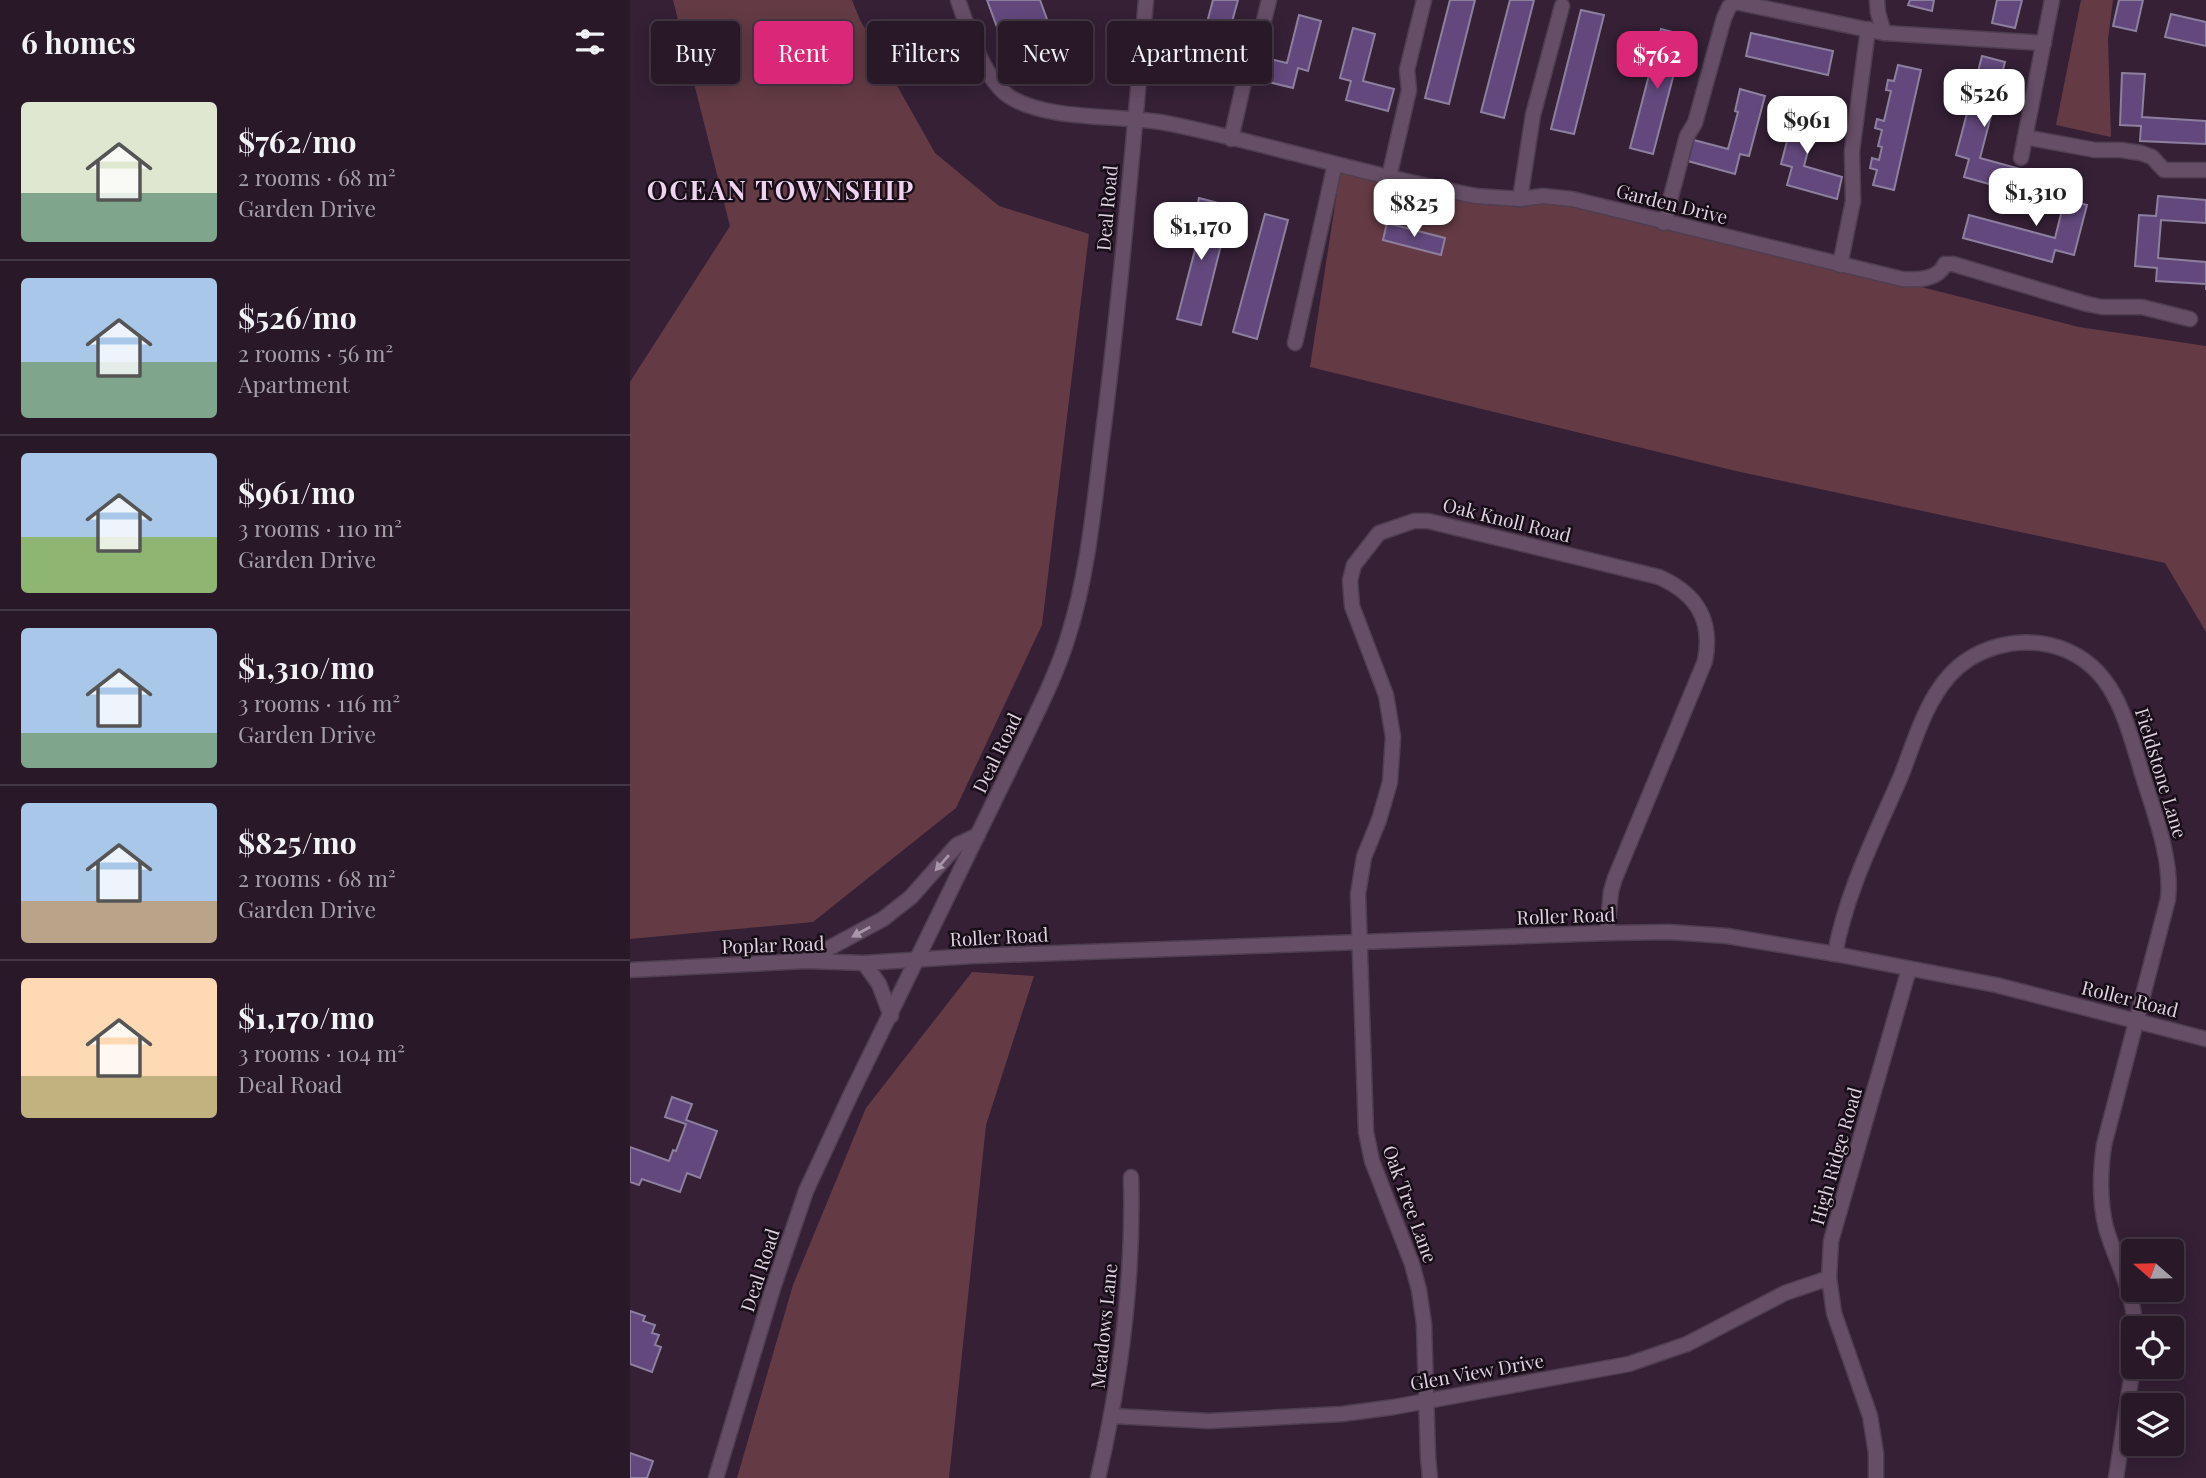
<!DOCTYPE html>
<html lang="en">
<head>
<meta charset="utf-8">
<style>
	:root { --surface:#281828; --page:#342534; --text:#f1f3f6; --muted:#a5a0a8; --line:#443745; --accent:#db2777 }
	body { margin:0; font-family:"Playfair Display",serif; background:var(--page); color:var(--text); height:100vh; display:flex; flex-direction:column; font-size:26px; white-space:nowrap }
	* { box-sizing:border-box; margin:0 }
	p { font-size:23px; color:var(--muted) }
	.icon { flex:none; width:38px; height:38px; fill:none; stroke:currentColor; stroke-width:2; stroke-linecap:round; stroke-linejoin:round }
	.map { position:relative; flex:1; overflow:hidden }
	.panel { display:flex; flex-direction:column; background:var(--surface); width:630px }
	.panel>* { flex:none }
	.banner { position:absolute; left:21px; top:21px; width:665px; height:63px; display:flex; gap:14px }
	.needle { width:46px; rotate:290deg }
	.fabs { position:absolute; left:1491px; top:1239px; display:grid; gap:14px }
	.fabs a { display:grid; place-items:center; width:63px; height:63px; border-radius:7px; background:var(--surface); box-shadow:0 4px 18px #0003,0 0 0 2px var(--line); font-size:35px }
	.price { position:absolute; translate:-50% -60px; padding:0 16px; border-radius:14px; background:#fff; color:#222; font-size:23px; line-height:46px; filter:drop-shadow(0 2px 4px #0008) }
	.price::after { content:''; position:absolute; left:50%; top:42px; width:21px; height:16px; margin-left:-10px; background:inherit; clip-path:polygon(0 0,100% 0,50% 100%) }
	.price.current { background:var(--accent); color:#fff }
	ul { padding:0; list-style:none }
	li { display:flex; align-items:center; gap:21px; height:175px; padding:0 21px }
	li+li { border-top:2px solid var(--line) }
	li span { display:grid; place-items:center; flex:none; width:196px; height:140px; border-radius:7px; color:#555 }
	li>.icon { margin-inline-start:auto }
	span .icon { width:84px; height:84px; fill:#fffc; stroke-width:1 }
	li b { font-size:30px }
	h2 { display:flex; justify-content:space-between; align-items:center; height:84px; padding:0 21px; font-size:30px }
	.chip { padding:0 24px; border-radius:7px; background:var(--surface); box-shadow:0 4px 18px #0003,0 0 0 2px var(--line); font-size:24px; line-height:63px }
	.chip.current { background:var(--accent); color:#fff }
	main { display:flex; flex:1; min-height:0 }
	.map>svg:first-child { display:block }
</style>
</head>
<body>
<main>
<section class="panel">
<h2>6 homes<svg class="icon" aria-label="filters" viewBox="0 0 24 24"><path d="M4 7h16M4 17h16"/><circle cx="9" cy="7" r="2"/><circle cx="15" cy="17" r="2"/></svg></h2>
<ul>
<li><span style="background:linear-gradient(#dfe7d0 65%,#7fa58c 0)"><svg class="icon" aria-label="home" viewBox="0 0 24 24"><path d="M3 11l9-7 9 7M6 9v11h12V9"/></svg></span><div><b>$762/mo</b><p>2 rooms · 68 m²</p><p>Garden Drive</p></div></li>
<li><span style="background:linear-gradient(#a9c7e8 60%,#7fa58c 0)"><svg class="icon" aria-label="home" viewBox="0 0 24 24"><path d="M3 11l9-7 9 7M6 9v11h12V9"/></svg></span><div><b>$526/mo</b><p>2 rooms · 56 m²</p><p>Apartment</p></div></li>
<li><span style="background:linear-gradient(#a9c7e8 60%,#8fb573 0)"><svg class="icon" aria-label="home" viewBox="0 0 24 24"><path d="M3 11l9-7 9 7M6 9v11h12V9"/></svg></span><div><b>$961/mo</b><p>3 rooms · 110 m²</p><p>Garden Drive</p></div></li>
<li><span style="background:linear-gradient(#a9c7e8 75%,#7fa58c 0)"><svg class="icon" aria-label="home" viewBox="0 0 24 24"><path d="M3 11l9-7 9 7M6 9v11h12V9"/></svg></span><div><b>$1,310/mo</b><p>3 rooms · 116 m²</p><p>Garden Drive</p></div></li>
<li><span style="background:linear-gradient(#a9c7e8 70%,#b9a48a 0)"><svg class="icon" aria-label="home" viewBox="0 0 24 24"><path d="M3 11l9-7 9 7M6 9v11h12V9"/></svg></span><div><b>$825/mo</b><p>2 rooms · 68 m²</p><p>Garden Drive</p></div></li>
<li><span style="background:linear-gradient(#ffd9b3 70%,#c2b280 0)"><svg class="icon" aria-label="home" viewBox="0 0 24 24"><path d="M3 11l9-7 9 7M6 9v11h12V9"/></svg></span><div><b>$1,170/mo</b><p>3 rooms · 104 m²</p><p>Deal Road</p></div></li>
</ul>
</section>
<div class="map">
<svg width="1576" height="1478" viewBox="0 0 1576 1478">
	<rect width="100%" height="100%" fill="#352036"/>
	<g fill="#643b45">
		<polygon points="43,0 222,0 230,20 305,153 369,206 459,234 412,625 326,808 183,922 0,939 0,382 100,226"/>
		<polygon points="1451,0 1483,0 1478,39 1481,137 1426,125"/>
		<polygon points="711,166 987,210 1449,327 1576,346 1576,632 1535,563 1106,471 680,367"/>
		<polygon points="342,972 404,976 356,1125 319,1478 107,1478 163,1285 236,1108"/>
	</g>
	<g fill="#62487c" stroke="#8e7f9f" stroke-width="2">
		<polygon points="357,0 410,0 422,33 373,51 367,36 386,29 384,24 368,30"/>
		<polygon points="583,0 608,0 597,40 574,34"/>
		<polygon points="820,0 845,0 819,104 795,98"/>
		<polygon points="880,0 904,0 874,118 851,112"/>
		<polygon points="1280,0 1304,0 1302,11 1278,5"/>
		<polygon points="1367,0 1392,0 1385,28 1362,23"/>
		<polygon points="1489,0 1513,0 1506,31 1483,26"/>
		<polygon points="951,10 974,15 944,134 921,129"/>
		<polygon points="1541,14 1576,22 1576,46 1535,37"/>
		<polygon points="669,15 691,21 678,71 668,68 663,88 622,78 627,56 657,63"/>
		<polygon points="723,28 745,34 733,81 764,89 758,111 716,100 721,81 710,78"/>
		<polygon points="1031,29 1054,35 1023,154 1000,148"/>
		<polygon points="1121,33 1203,51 1198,75 1116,56"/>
		<polygon points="1352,56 1375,62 1350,158 1390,169 1384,191 1334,177 1339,159 1326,155"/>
		<polygon points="1268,65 1291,70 1264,190 1243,185 1247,170 1240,168 1242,158 1249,160 1252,147 1248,146 1252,130 1245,128 1247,119 1254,121 1261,91 1256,90 1258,80 1264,81"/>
		<polygon points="1492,73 1515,74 1512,117 1576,121 1576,144 1510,141 1511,126 1490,125"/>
		<polygon points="1110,89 1135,96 1119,156 1110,154 1105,174 1054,160 1060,139 1098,149 1108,112 1105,111"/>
		<polygon points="1167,103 1189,109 1174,166 1212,177 1207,199 1157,185 1162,167 1151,164"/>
		<polygon points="1423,176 1449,183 1445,202 1457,205 1444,255 1425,250 1422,262 1333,238 1339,215 1425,238 1434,202 1417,198"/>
		<polygon points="1528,196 1576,200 1576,223 1531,220 1528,258 1576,262 1576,290 1576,284 1526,281 1527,268 1505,266 1509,215 1526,216"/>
		<polygon points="569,198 592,204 582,243 591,245 571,325 547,319 567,242 559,239"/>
		<polygon points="635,214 658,220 627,339 603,332"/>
		<polygon points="757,223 815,238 811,255 753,240"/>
		<polygon points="42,1097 62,1104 56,1120 87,1131 70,1178 57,1173 50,1192 12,1179 9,1185 0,1182 0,1147 39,1161 43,1150 46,1151 56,1124 35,1117"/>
		<polygon points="0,1311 15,1316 13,1321 25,1325 22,1333 29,1335 25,1345 31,1347 22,1372 0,1364"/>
		<polygon points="0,1453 23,1461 17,1478 0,1478"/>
	</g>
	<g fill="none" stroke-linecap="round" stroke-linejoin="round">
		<defs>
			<g id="minor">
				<path d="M 328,0 C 338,29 354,80 380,97 C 420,122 495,114 541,124 C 643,145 743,177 846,196 L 890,199 L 913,196 L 942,199 L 1272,279 C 1288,280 1308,280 1315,264 L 1323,264 L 1457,304 L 1472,307 L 1512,307 L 1560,319"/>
				<polyline points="1247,0 1248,13 1254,33"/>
				<polyline points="1395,137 1465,150 1491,150 1511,153 1522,157 1534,170 1576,170"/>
				<polyline points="601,139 616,73 629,41 639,0"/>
				<polyline points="1391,158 1422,0"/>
				<polyline points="759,177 779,90 777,70 794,0"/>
				<polyline points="890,199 903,115 932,6"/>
				<polyline points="1034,223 1057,136 1065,123 1094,18 1099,7 1105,2 1254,33 1414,43"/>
				<polyline points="1210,265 1223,201 1222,151 1238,29"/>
				<polyline points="665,343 705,164"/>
				<path d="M 1205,954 C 1216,892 1246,834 1271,776 C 1284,743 1295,703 1319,676 C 1344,648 1384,637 1420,645 C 1479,659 1493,710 1508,760 C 1520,803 1543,855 1538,899 L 1474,1145 C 1470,1173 1469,1200 1476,1228 C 1486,1262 1504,1292 1505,1328"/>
				<polyline points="177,960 253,919 281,897 327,845 348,835"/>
				<polyline points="234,963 249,984 261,1016"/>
				<polyline points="0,970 176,961 234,963 343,956 977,933 1039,932 1097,936 1205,954 1366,985 1576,1039"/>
				<polyline points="482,1416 579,1421 712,1414 764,1407 999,1364 1057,1344 1155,1293 1199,1278"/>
				<path d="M 86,1478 L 143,1288 L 176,1191 L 221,1094 L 394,740 C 410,706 427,673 438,637 C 459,571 464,502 473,433 C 491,289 503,145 516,0"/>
				<path d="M 468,1478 C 491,1378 504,1279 501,1177"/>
				<path d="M 800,1478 L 798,1457 L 794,1324 L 789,1290 L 782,1264 L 742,1161 L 736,1132 L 728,894 L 734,857 L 749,820 L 760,782 L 763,737 L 756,695 L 722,606 L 720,580 L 724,565 L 749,533 L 784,521 L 798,521 L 1029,577 C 1067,594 1083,620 1075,661 L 985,878 L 981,891 L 977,933"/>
				<polyline points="1246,1478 1246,1453 1240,1416 1204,1313 1199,1278 1201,1241 1279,969"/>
				<polyline points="1486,1478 1503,1366"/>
			</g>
		</defs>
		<use href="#minor" stroke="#4f3d50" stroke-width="17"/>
		<use href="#minor" stroke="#664e66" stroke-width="14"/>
	</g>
	<defs><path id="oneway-solid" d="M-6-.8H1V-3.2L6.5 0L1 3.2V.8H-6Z" transform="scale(1.75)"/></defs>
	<g fill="#a996a9">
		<use href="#oneway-solid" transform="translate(312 863) rotate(131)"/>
		<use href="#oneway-solid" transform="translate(231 932) rotate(151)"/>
	</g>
	<g text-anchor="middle" stroke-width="5" stroke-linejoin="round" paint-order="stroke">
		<g font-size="19" fill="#dfd1e0" stroke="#170e18">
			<text transform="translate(1042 204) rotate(14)" y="7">Garden Drive</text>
			<text transform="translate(477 208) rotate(-85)" y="7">Deal Road</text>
			<text transform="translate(877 520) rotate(14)" y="7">Oak Knoll Road</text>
			<text transform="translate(367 753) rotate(-64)" y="7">Deal Road</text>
			<text transform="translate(1531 773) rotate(73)" y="7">Fieldstone Lane</text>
			<text transform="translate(936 916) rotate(-2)" y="7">Roller Road</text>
			<text transform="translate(369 937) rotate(-3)" y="7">Roller Road</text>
			<text transform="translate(143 945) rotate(-2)" y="7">Poplar Road</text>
			<text transform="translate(1500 999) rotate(14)" y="7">Roller Road</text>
			<text transform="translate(1206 1156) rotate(-74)" y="7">High Ridge Road</text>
			<text transform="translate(780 1204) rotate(70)" y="7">Oak Tree Lane</text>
			<text transform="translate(130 1270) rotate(-72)" y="7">Deal Road</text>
			<text transform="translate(474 1326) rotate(-84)" y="7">Meadows Lane</text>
			<text transform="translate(847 1372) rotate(-10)" y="7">Glen View Drive</text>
		</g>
		<g font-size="26" font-weight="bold" letter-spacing="2" fill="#f0d3f0" stroke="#170e18">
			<text x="151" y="200">OCEAN TOWNSHIP</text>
		</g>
	</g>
</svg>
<div class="fabs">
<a><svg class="needle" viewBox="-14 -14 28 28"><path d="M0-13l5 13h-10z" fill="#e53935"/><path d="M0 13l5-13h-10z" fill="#a5a0a8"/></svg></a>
<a><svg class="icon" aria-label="locate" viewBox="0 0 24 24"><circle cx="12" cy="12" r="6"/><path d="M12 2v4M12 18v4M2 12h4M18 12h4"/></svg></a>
<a><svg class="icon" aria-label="layers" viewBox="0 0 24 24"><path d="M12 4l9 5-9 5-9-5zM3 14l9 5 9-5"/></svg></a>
</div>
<b class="price current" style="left:1027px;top:91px">$762</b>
<b class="price" style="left:1354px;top:129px">$526</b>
<b class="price" style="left:1177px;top:156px">$961</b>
<b class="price" style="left:1406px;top:228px">$1,310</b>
<b class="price" style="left:784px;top:239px">$825</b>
<b class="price" style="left:571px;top:262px">$1,170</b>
<div class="banner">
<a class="chip">Buy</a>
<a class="chip current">Rent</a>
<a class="chip">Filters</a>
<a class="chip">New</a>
<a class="chip">Apartment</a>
</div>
</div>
</main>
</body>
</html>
